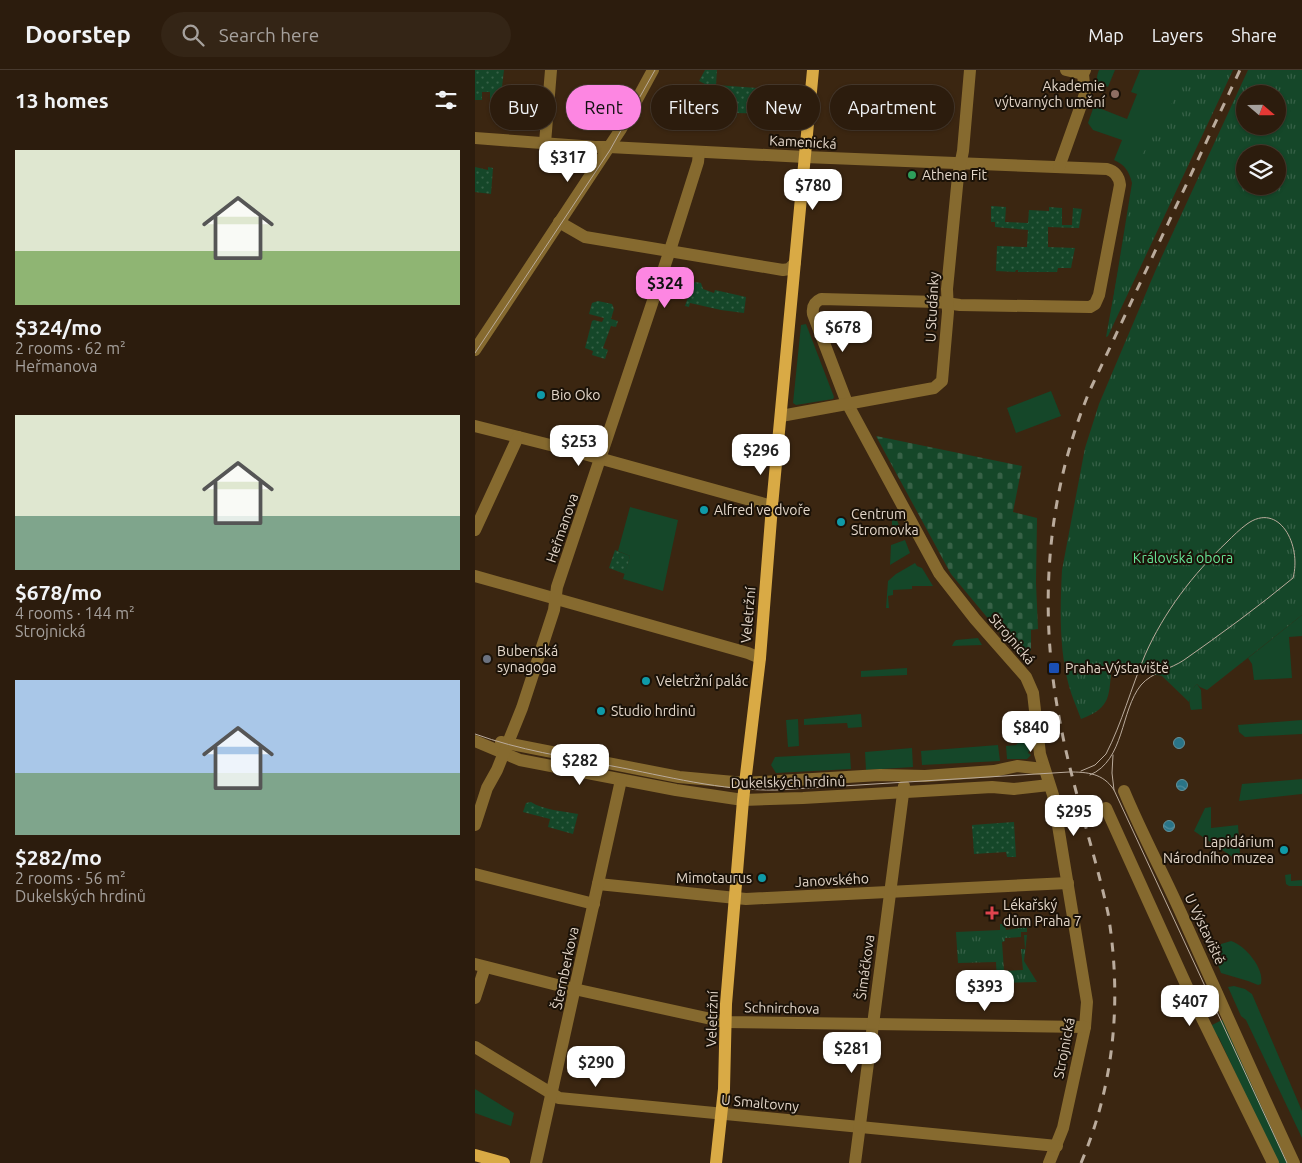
<!DOCTYPE html>
<html lang="en">
<head>
<meta charset="utf-8">
<style>
	:root { --surface:#2c1c0d; --page:#342516; --text:#f1f3f6; --muted:#a6a19d; --line:#483a2e; --accent:#fd86e2 }
	body { margin:0; font-family:Ubuntu,sans-serif; background:var(--page); color:var(--text); height:100vh; display:flex; flex-direction:column; font-size:19px; white-space:nowrap }
	* { box-sizing:border-box; margin:0 }
	p { font-size:16px; color:var(--muted) }
	.icon { flex:none; width:28px; height:28px; fill:none; stroke:currentColor; stroke-width:2; stroke-linecap:round; stroke-linejoin:round }
	.map { position:relative; flex:1; overflow:hidden }
	.panel { display:flex; flex-direction:column; background:var(--surface); width:475px }
	.panel>* { flex:none }
	.top-card { position:absolute; left:15px; top:15px; width:475px; height:45px; display:flex; gap:10px }
	.needle { width:32px; rotate:110deg }
	.tools { position:absolute; left:761px; top:15px; display:grid; gap:10px }
	.tools a { display:grid; place-items:center; width:50px; height:50px; border-radius:50%; background:var(--surface); box-shadow:0 1px 4px #0004,0 0 0 1px var(--line); font-size:25px }
	.price { position:absolute; translate:-50% -42px; padding:0 11px; border-radius:10px; background:#fff; color:#222; font-size:16px; line-height:32px; filter:drop-shadow(0 1px 2px #0008) }
	.price::after { content:''; position:absolute; left:50%; top:30px; width:15px; height:11px; margin-left:-8px; background:inherit; clip-path:polygon(0 0,100% 0,50% 100%) }
	.price.active { background:var(--accent); color:#111 }
	ul { padding:0; list-style:none }
	li { display:grid; align-content:center; gap:10px; height:265px; padding:0 15px }
	li span { display:grid; place-items:center; height:155px; border-radius:0px; color:#555 }
	li>.icon { margin-inline-start:auto }
	span .icon { width:90px; height:90px; fill:#fffc; stroke-width:1 }
	li b { font-size:21px }
	h2 { display:flex; justify-content:space-between; align-items:center; height:60px; padding:0 15px; font-size:21px }
	.chip { padding:0 18px; border-radius:22px; background:var(--surface); box-shadow:0 1px 4px #0004,0 0 0 1px var(--line); font-size:18px; line-height:45px }
	.chip.active { background:var(--accent); color:#111 }
	header { display:flex; align-items:center; gap:30px; box-sizing:border-box; height:70px; padding:0 25px; background:var(--surface); border-bottom:1px solid var(--line) }
	header strong { font-size:24px }
	nav { display:flex; gap:28px; margin-inline-start:auto; font-size:18px }
	.search { width:350px; height:45px; background:var(--page); display:flex; align-items:center; gap:12px; box-sizing:border-box; padding:0 18px; border-radius:28px; color:var(--muted); font-size:19px }
	main { display:flex; flex:1; min-height:0 }
	.map>svg:first-child { display:block }
</style>
</head>
<body>
<header>
<strong>Doorstep</strong>
<div class="search"><svg class="icon" aria-label="search" viewBox="0 0 24 24"><circle cx="10" cy="10" r="6"/><path d="M15 15l6 6"/></svg>Search here</div>
<nav><a>Map</a><a>Layers</a><a>Share</a></nav>
</header>
<main>
<section class="panel">
<h2>13 homes<svg class="icon" aria-label="filters" viewBox="0 0 24 24"><path d="M4 7h16M4 17h16"/><circle cx="9" cy="7" r="2"/><circle cx="15" cy="17" r="2"/></svg></h2>
<ul>
<li><span style="background:linear-gradient(#dfe7d0 65%,#8fb573 0)"><svg class="icon" aria-label="home" viewBox="0 0 24 24"><path d="M3 11l9-7 9 7M6 9v11h12V9"/></svg></span><div><b>$324/mo</b><p>2 rooms · 62 m²</p><p>Heřmanova</p></div></li>
<li><span style="background:linear-gradient(#dfe7d0 65%,#7fa58c 0)"><svg class="icon" aria-label="home" viewBox="0 0 24 24"><path d="M3 11l9-7 9 7M6 9v11h12V9"/></svg></span><div><b>$678/mo</b><p>4 rooms · 144 m²</p><p>Strojnická</p></div></li>
<li><span style="background:linear-gradient(#a9c7e8 60%,#7fa58c 0)"><svg class="icon" aria-label="home" viewBox="0 0 24 24"><path d="M3 11l9-7 9 7M6 9v11h12V9"/></svg></span><div><b>$282/mo</b><p>2 rooms · 56 m²</p><p>Dukelských hrdinů</p></div></li>
</ul>
</section>
<div class="map">
<svg width="827" height="1093" viewBox="0 0 827 1093">
	<defs>
		<pattern id="cemetery-stones" width="16" height="16" patternUnits="userSpaceOnUse" patternTransform="scale(1.25)"><rect width="16" height="16" fill="#154729"/><path d="M2 7V4a2 2 0 0 1 4 0v3zM10 15v-3a2 2 0 0 1 4 0v3z" fill="#376147"/></pattern>
		<pattern id="park-tufts" width="24" height="20" patternUnits="userSpaceOnUse" patternTransform="scale(1.25)"><rect width="24" height="20" fill="#154729"/><path d="M3 7l-1-3M5 7V3M7 7l1-3M15 17l-1-3M17 17v-4M19 17l1-3" fill="none" stroke="#376147"/></pattern>
		<pattern id="garden-dots" width="8" height="8" patternUnits="userSpaceOnUse" patternTransform="scale(1.25)"><rect width="8" height="8" fill="#154729"/><path d="M2 2h.1M6 6h.1" fill="none" stroke="#376147" stroke-width="1.8" stroke-linecap="round"/></pattern>
		<pattern id="water-waves" width="16" height="10" patternUnits="userSpaceOnUse" patternTransform="scale(1.25)"><rect width="16" height="10" fill="#2a7487"/><path d="M0 5q4-4 8 0t8 0" fill="none" stroke="#538d9c"/></pattern>
	</defs>
	<rect width="100%" height="100%" fill="#3b2611"/>
	<g fill="#154729">
		<path d="M 624,0 L 640,0 L 633,17 C 624,13 619,13 624,0 Z"/>
		<path d="M 665,0 L 721,0 L 701,118 L 632,267 L 657,113 C 654,101 650,95 639,90 L 647,70 L 618,60 L 613,53 L 619,36 L 652,49 L 662,24 L 656,22 Z"/>
		<polygon points="331,254 359,327 358,329 321,335 318,333 326,255"/>
		<polygon points="576,321 586,346 541,363 532,338"/>
		<polygon points="155,437 203,450 188,521 148,509 155,486 143,481"/>
		<polygon points="417,447 421,448 426,460 417,464"/>
		<polygon points="430,470 435,483 415,495 416,475"/>
		<polygon points="440,493 442,496 447,498 458,516 437,516 437,519 418,520 418,525 413,526 414,538 411,538 413,511 421,504"/>
		<polygon points="827,545 827,566 814,567 817,608 779,610 777,594 773,588"/>
		<polygon points="503,568 507,575 477,576 479,572 481,570"/>
		<polygon points="432,598 432,605 386,607 386,601"/>
		<path d="M 722,614 L 726,620 L 727,639 L 716,640 C 713,631 714,621 722,614 Z"/>
		<polygon points="386,644 387,657 373,658 372,653 329,655 329,649"/>
		<polygon points="323,649 324,676 313,677 311,650"/>
		<polygon points="827,650 827,664 770,667 764,662 763,655"/>
		<polygon points="544,661 551,662 553,664 556,677 553,683 556,685 552,689 532,689 531,676 541,675 545,671"/>
		<polygon points="523,675 525,691 447,695 446,681"/>
		<polygon points="437,678 438,697 391,700 390,682"/>
		<polygon points="375,683 376,699 301,703 296,695 300,687"/>
		<polygon points="827,709 827,724 764,731 767,714"/>
		<polygon points="736,737 736,758 763,755 765,785 762,790 719,761 730,738"/>
		<polygon points="816,804 816,811 827,810 827,816 814,816 811,814 810,805"/>
		<path d="M 756,871 C 770,875 790,899 786,914 L 783,915 L 773,911 L 746,903 L 739,884 L 746,874 Z"/>
		<polygon points="759,916 770,919 777,924 827,1041 827,1068 771,950 766,946 753,917"/>
		<polygon points="751,948 816,1093 802,1093 744,968 735,956"/>
		<polygon points="0,1019 39,1043 36,1056 0,1043"/>
	</g>
	<polygon fill="url(#cemetery-stones)" points="401,366 547,396 538,442 562,448 561,513 563,559 556,560 556,581 541,582 476,504"/>
	<g fill="url(#park-tufts)" fill-rule="evenodd">
		<polygon points="711,0 758,0 633,266 631,267 663,92 708,14"/>
		<path d="M 773,0 L 827,0 L 827,545 L 732,620 L 725,617 L 722,614 L 719,617 L 714,632 L 687,606 L 637,596 C 633,625 638,637 606,649 C 602,638 597,627 594,616 C 584,579 585,538 587,500 L 610,378 L 624,334 L 682,197 ZM 770,24 L 802,24 L 802,56 L 770,56 ZM 770,84 L 802,84 L 802,116 L 770,116 Z"/>
		<polygon points="525,854 530,854 531,860 552,857 552,862 546,862 546,867 530,868 530,871 527,872 529,901 548,900 546,879 550,879 549,865 552,865 549,891 562,912 522,913 521,892 483,893 481,862 525,860"/>
	</g>
	<g fill="url(#garden-dots)">
		<polygon points="0,0 29,0 27,17 35,18 34,37 15,35 15,22 7,22 7,30 0,30"/>
		<polygon points="230,0 242,0 241,15 294,19 293,32 297,33 296,44 262,43 261,48 214,47 215,33 237,45 240,19 224,11"/>
		<polygon points="0,97 13,100 13,97 18,98 16,124 0,122"/>
		<polygon points="516,136 531,137 530,152 553,153 554,140 574,141 574,137 587,138 587,155 597,155 598,138 607,139 604,158 573,157 573,177 600,178 596,198 583,198 582,202 543,202 543,200 541,200 540,202 521,201 522,176 552,177 553,160 520,157 520,152 516,152"/>
		<polygon points="220,212 226,213 228,219 239,223 240,220 271,227 269,243 246,240 215,233 214,237 210,236 215,221 212,220"/>
		<polygon points="123,231 137,234 139,239 136,249 143,251 141,257 136,256 128,278 133,280 130,289 117,285 118,281 110,278 117,251 119,250 127,252 129,248 114,244 117,233"/>
		<polygon points="140,480 155,486 150,504 134,498"/>
		<path d="M 56,732 C 68,740 88,741 103,744 L 98,764 L 73,757 L 75,749 L 48,742 L 51,733 Z"/>
		<polygon points="539,752 541,787 532,787 531,782 499,784 497,755"/>
	</g>
	<g fill="url(#water-waves)" stroke="#62919b">
		<circle cx="704" cy="673" r="5.5"/>
		<circle cx="707" cy="715" r="5.5"/>
		<circle cx="694" cy="756" r="5.5"/>
	</g>
	<g fill="none" stroke-linecap="round" stroke-linejoin="round">
		<g stroke="#866a2f" stroke-width="12">
			<polyline points="591,0 608,4"/>
			<path d="M 0,68 L 120,77 L 134,77 L 330,87 L 632,99 C 640,101 644,106 645,115 L 624,225 L 620,234 L 615,237 L 485,235 L 463,232 L 346,229 C 339,232 337,237 338,244 L 372,333 L 464,503 L 500,549 L 551,607 L 558,623 L 565,684 L 578,725 L 612,932 L 610,957 L 588,1058 L 574,1093"/>
			<polyline points="70,73 76,0"/>
			<polyline points="584,97 610,24 608,4 610,0"/>
			<polyline points="84,152 110,167 308,200 314,199 320,193"/>
			<polyline points="0,280 146,59 178,0"/>
			<polyline points="306,346 459,318 467,311 473,242 472,219 483,106 488,81 495,0"/>
			<polyline points="0,356 91,379 297,436"/>
			<polyline points="0,460 43,367"/>
			<polyline points="0,506 273,583 285,588"/>
			<polyline points="0,671 45,690 201,720 268,730 328,728 517,717 539,719 574,715"/>
			<polyline points="26,672 204,707 270,713 405,705 450,706 519,701 542,696 568,699"/>
			<path d="M 649,721 C 666,762 687,801 705,841 C 743,925 780,1009 819,1093"/>
			<polyline points="631,738 718,930 798,1093"/>
			<polyline points="0,755 12,718 22,700 47,638 79,540 82,517 197,174 223,92 224,82"/>
			<polyline points="0,804 119,834"/>
			<polyline points="123,814 271,829 593,813"/>
			<polyline points="0,894 90,917 250,952 610,957"/>
			<polyline points="0,928 10,897"/>
			<polyline points="0,977 84,1028 582,1076"/>
			<polyline points="61,1093 146,710"/>
			<polyline points="380,1093 429,716"/>
		</g>
		<g stroke="#d9aa45" stroke-width="12">
			<polyline points="0,1085 29,1093"/>
			<polyline points="241,1093 249,1019 251,934 268,730 285,588 297,436 338,0"/>
		</g>
		<g stroke="#baab9c" stroke-width="1">
			<polyline points="0,283 135,80 180,0"/>
			<path d="M 0,664 C 44,680 91,687 137,696 C 191,706 246,721 302,720 L 594,702 C 612,702 628,703 639,720 L 812,1093"/>
			<polyline points="638,685 637,703 639,720"/>
			<path d="M 606,701 L 620,695 L 631,684 C 647,653 656,618 670,585 C 689,542 718,504 752,472 C 758,466 765,459 772,454 C 804,431 827,475 818,508 C 783,537 746,564 709,590 C 696,599 677,602 666,615 C 645,641 650,690 615,705"/>
		</g>
		<path stroke="#baab9c" stroke-width="3" stroke-dasharray="9 9" stroke-linecap="butt" d="M 606,1093 C 640,1013 647,928 633,843 C 619,779 597,717 585,652 C 563,540 571,425 615,320 L 765,0"/>
	</g>
	<circle fill="#8d6e63" stroke="#1b1208" stroke-width="2" cx="640" cy="24" r="5"/>
	<circle fill="#2e9e5b" stroke="#1b1208" stroke-width="2" cx="437" cy="105" r="5"/>
	<g fill="#0f9aa8" stroke="#1b1208" stroke-width="2">
		<circle cx="66" cy="325" r="5"/>
		<circle cx="229" cy="440" r="5"/>
		<circle cx="366" cy="452" r="5"/>
		<circle cx="171" cy="611" r="5"/>
		<circle cx="126" cy="641" r="5"/>
		<circle cx="809" cy="780" r="5"/>
		<circle cx="287" cy="808" r="5"/>
	</g>
	<circle fill="#6b7280" stroke="#1b1208" stroke-width="2" cx="12" cy="589" r="5"/>
	<rect fill="#1a4fb4" stroke="#1b1208" stroke-width="2" x="573" y="592" width="12" height="12" rx="2.5"/>
	<path fill="#e0444e" stroke="#1b1208" stroke-width="2" d="M514.5 835.5h5v5h5v5h-5v5h-5v-5h-5v-5h5z"/>
	<g text-anchor="middle" stroke-width="4" stroke-linejoin="round" paint-order="stroke">
		<g font-size="14" fill="#e3d6c9" stroke="#1b1208" text-anchor="start">
			<text x="630" y="21" text-anchor="end">Akademie<tspan x="630" dy="16">výtvarných umění</tspan></text>
			<text x="447" y="110">Athena Fit</text>
			<text x="76" y="330">Bio Oko</text>
			<text x="239" y="445">Alfred ve dvoře</text>
			<text x="376" y="449">Centrum<tspan x="376" dy="16">Stromovka</tspan></text>
			<text x="22" y="586">Bubenská<tspan x="22" dy="16">synagoga</tspan></text>
			<text x="590" y="603">Praha-Výstaviště</text>
			<text x="181" y="616">Veletržní palác</text>
			<text x="136" y="646">Studio hrdinů</text>
			<text x="799" y="777" text-anchor="end">Lapidárium<tspan x="799" dy="16">Národního muzea</tspan></text>
			<text x="277" y="813" text-anchor="end">Mimotaurus</text>
			<text x="528" y="840">Lékařský<tspan x="528" dy="16">dům Praha 7</tspan></text>
		</g>
		<g font-size="14" fill="#e3d6c9" stroke="#1b1208">
			<text transform="translate(328 72) rotate(3)" y="5">Kamenická</text>
			<text transform="translate(457 237) rotate(-87)" y="5">U Studánky</text>
			<text transform="translate(87 458) rotate(-71)" y="5">Heřmanova</text>
			<text transform="translate(273 545) rotate(-85)" y="5">Veletržní</text>
			<text transform="translate(537 569) rotate(49)" y="5">Strojnická</text>
			<text transform="translate(313 712) rotate(-1)" y="5">Dukelských hrdinů</text>
			<text transform="translate(357 810) rotate(-3)" y="5">Janovského</text>
			<text transform="translate(730 859) rotate(65)" y="5">U Výstaviště</text>
			<text transform="translate(390 897) rotate(-82)" y="5">Šimáčkova</text>
			<text transform="translate(90 898) rotate(-78)" y="5">Šternberkova</text>
			<text transform="translate(307 938) rotate(1)" y="5">Schnirchova</text>
			<text transform="translate(237 949) rotate(-88)" y="5">Veletržní</text>
			<text transform="translate(589 978) rotate(-79)" y="5">Strojnická</text>
			<text transform="translate(285 1033) rotate(5)" y="5">U Smaltovny</text>
		</g>
		<g font-size="14" fill="#67e596" stroke="#1b1208">
			<text x="708" y="493">Královská obora</text>
		</g>
	</g>
</svg>
<div class="tools">
<a><svg class="needle" viewBox="-14 -14 28 28"><path d="M0-13l5 13h-10z" fill="#e53935"/><path d="M0 13l5-13h-10z" fill="#a6a19d"/></svg></a>
<a><svg class="icon" aria-label="layers" viewBox="0 0 24 24"><path d="M12 4l9 5-9 5-9-5zM3 14l9 5 9-5"/></svg></a>
</div>
<b class="price" style="left:93px;top:113px">$317</b>
<b class="price" style="left:338px;top:141px">$780</b>
<b class="price active" style="left:190px;top:239px">$324</b>
<b class="price" style="left:368px;top:283px">$678</b>
<b class="price" style="left:104px;top:397px">$253</b>
<b class="price" style="left:286px;top:406px">$296</b>
<b class="price" style="left:556px;top:683px">$840</b>
<b class="price" style="left:105px;top:716px">$282</b>
<b class="price" style="left:599px;top:767px">$295</b>
<b class="price" style="left:510px;top:942px">$393</b>
<b class="price" style="left:715px;top:957px">$407</b>
<b class="price" style="left:377px;top:1004px">$281</b>
<b class="price" style="left:121px;top:1018px">$290</b>
<div class="top-card">
<a class="chip">Buy</a>
<a class="chip active">Rent</a>
<a class="chip">Filters</a>
<a class="chip">New</a>
<a class="chip">Apartment</a>
</div>
</div>
</main>
</body>
</html>
